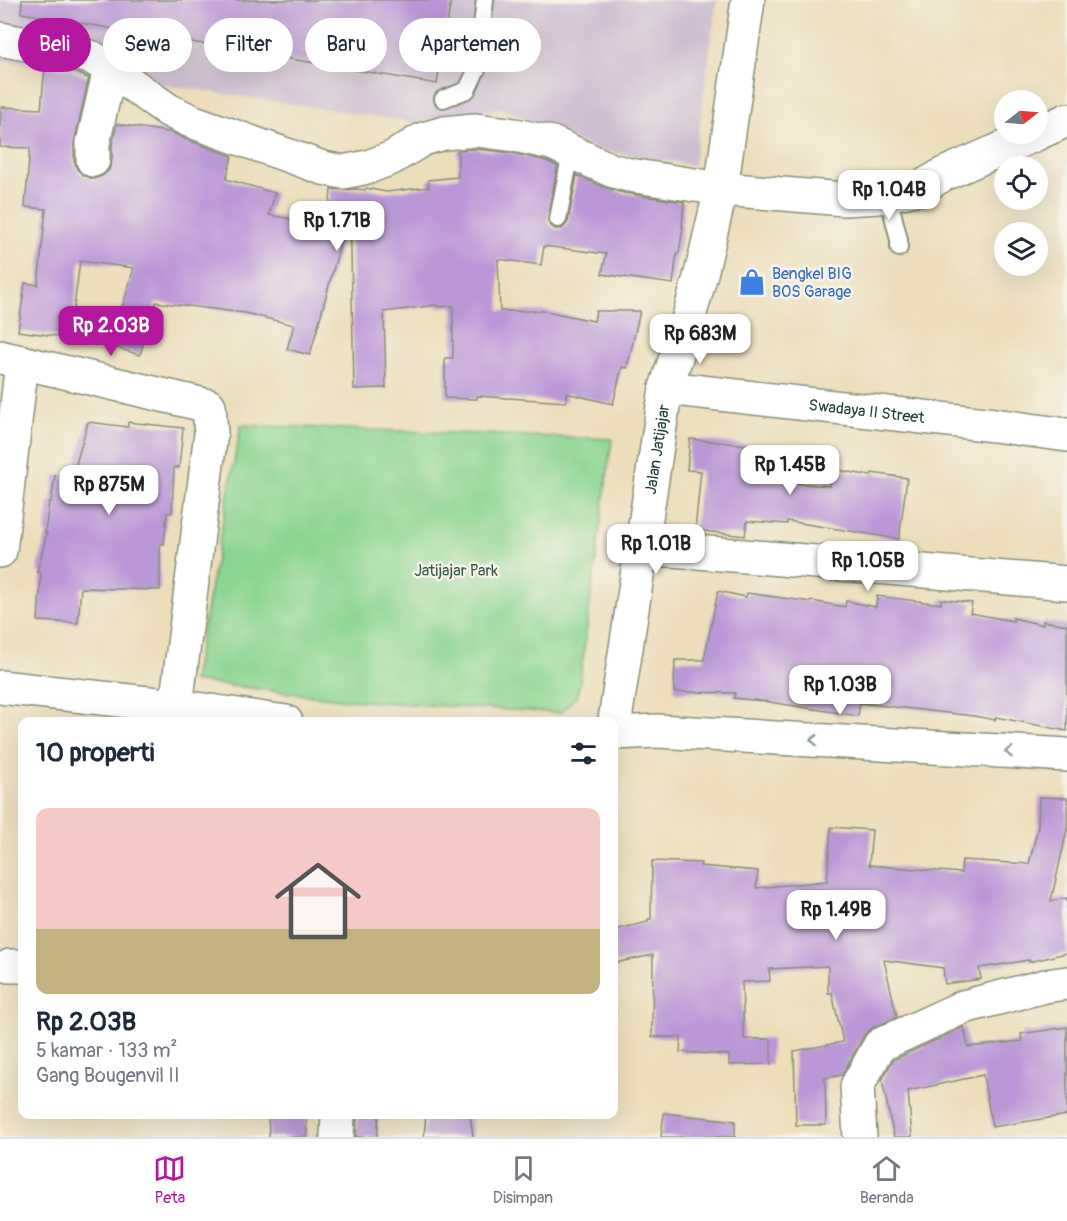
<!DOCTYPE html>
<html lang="id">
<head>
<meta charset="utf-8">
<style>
	:root { --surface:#fff; --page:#f2f2f3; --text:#1f2937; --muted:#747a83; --line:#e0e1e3; --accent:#b5179e }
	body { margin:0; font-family:Pangolin,sans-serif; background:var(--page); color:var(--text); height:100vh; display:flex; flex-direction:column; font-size:22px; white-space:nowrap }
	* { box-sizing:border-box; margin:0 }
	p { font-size:20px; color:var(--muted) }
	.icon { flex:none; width:33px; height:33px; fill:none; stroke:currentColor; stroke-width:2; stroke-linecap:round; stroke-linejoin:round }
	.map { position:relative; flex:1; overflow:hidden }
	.details { position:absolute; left:18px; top:717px; width:600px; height:402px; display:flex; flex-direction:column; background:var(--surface); border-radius:12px; box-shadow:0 6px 24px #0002 }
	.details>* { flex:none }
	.hud { position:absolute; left:18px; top:18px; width:600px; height:54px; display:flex; gap:12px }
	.needle { width:39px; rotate:73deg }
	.controls { position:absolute; left:994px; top:90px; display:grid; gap:12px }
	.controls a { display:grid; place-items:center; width:54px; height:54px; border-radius:50%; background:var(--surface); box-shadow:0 6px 24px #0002; font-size:30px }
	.price { position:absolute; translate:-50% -51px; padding:0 14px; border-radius:12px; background:#fff; color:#222; font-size:20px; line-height:39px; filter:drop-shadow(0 2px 3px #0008) }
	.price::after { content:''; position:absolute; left:50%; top:36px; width:18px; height:14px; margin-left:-9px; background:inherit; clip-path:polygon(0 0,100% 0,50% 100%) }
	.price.selected { background:var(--accent); color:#fff }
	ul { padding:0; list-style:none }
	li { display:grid; align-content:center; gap:12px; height:318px; padding:0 18px }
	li+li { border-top:2px solid var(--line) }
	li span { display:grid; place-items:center; height:186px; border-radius:12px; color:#555 }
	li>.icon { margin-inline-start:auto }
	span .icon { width:108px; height:108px; fill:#fffc; stroke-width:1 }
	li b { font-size:26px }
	h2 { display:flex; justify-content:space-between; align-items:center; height:72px; padding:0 18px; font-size:26px }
	.chip { padding:0 21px; border-radius:27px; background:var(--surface); box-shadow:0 6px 24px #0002; font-size:21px; line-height:54px }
	.chip.selected { background:var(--accent); color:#fff }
	.menu { display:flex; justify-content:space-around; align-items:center; height:84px; border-top:2px solid var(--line); background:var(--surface); font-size:16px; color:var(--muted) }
	.menu a { display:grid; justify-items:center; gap:3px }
	.menu .selected { color:var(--accent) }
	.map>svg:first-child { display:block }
</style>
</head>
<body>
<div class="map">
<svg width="1067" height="1137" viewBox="0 0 1067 1137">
	<rect width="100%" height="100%" fill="#f7f3e8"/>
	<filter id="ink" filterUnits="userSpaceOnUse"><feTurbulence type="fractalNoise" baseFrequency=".0167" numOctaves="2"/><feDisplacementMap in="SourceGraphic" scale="12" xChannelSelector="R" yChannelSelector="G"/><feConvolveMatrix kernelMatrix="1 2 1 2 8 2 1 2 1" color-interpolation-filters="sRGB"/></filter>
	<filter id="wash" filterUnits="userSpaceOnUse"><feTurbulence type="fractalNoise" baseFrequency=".008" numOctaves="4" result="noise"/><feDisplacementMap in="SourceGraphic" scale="24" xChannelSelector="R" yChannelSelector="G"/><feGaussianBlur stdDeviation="1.35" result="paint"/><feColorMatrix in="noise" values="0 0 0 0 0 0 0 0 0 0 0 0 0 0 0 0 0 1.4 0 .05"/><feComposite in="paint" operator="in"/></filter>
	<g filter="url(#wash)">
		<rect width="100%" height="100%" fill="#ecdebb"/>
		<polygon fill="#cebed2" points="0,0 717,0 694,165 597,150 501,108 417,123 0,60"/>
		<polygon fill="#8cd590" stroke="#568962" stroke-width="1.5" points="241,425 612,439 578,695 560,713 347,700 193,681"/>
		<g id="blocks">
			<g fill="#ba97d6">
				<polygon points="22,0 451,0 437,84 21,13"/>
				<polygon points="45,66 71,71 89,78 74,143 74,160 77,169 84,176 94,179 102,176 109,170 112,160 112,145 117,124 168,132 169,131 185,139 232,156 226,179 275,193 269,215 318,224 320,215 329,217 331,189 346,190 356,189 365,190 366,188 386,192 429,187 428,180 458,177 458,150 476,149 512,153 546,161 557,166 557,168 548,218 548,222 551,226 555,229 562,229 565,226 568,222 577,175 603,187 624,193 684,202 682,227 683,227 679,253 677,253 673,284 602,274 606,254 544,246 541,265 498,259 500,311 546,311 594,321 596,311 640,311 627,368 622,367 613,404 566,393 566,402 477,396 477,399 445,398 445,358 453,358 453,306 438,307 437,305 384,312 386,388 354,389 350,208 310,355 287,349 294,325 245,313 156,302 140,355 111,346 134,268 80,261 70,338 18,331 25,283 38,285 46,209 25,207 30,148 0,147 1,107 41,109"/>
				<polygon points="88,422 128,427 128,422 183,428 179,468 174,467 172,513 167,513 164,544 160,544 160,590 81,588 78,623 38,621 41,573 37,572 47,533 45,533 49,502 51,502 55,475 72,478"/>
				<polygon points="690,439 756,446 752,480 830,486 832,469 871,476 872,473 907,478 899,539 787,521 787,524 747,521 745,536 695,530 701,471 687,470"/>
				<polygon points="718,591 746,597 747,593 811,602 812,601 845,607 846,601 876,607 877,596 941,604 941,599 972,603 970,613 1013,621 1013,618 1043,625 1043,621 1067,625 1067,731 996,717 995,720 974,716 860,703 858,716 763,701 734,698 735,693 674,692 675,660 704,660"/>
				<polygon points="1039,797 1067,798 1067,830 1051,901 1067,898 1067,953 1029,962 1029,960 979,968 981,979 945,984 943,968 884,960 897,1017 872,1028 864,1035 842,1075 825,1078 826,1125 796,1125 794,1051 843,1042 832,993 828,993 828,966 769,969 770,981 742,982 744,1039 771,1039 771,1064 729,1065 729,1055 680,1052 681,1037 652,1037 653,955 614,963 614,930 648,922 648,919 651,919 652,861 701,863 700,866 758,871 756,888 827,881 831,827 872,830 869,865 961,873 962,860 1029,864 1038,827"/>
				<polygon points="964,1027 968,1047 1022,1041 1021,1034 1067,1027 1067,1115 992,1127 983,1075 908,1091 912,1137 894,1137 882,1080 893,1060"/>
				<polygon points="664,1113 735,1121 735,1137 661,1137"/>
				<polygon points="268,1114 306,1114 307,1137 269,1137"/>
				<polygon points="357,1114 379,1114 377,1137 356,1137"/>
				<polygon points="426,1114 470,1114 473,1137 424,1137"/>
			</g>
		</g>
	</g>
	<g filter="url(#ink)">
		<use href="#blocks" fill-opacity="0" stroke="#868e78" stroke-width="1.5"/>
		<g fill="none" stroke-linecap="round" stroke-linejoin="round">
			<defs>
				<g id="service">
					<polyline points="443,99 467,90 477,69 485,0"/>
					<polyline points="888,195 899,240 899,248"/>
					<polyline points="558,219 571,152"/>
				</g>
				<g id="minor">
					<polyline points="0,39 75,53 93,58 110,69 168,110 191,121 323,168 343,172 368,167 392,158 423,139 444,133 476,130 515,135 552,143 611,170 629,175 721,189 844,199 879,197 920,188 944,174 1036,134"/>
					<polyline points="1038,133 1067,120"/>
					<polyline points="93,160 93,143 110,69"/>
					<polyline points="0,357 209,406 211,433 176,706"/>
					<path id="s1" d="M 666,388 L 994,425 L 1067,435"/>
					<polyline points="640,549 673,550 1067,583"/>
					<polyline points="0,551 22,362"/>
					<polyline points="0,687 176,706 286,722"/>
					<polyline points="614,733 658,731 1067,755"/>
					<polyline points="10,966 22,966"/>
					<polyline points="860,1137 857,1086 880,1045 963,1007 1045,986 1067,983"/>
				</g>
				<g id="tertiary">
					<path id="s2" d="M 614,726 L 666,388 L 689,317 L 702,270 L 721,189 L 748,0"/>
					<polyline points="337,1137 338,1114"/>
				</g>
			</defs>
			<use href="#service" stroke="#868e78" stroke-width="20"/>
			<use href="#minor" stroke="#868e78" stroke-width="36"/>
			<use href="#tertiary" stroke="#868e78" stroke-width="36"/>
			<use href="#service" stroke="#fff" stroke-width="16"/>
			<use href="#minor" stroke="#fff" stroke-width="33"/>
			<use href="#tertiary" stroke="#fff" stroke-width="33"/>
		</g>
		<defs><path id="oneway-chevron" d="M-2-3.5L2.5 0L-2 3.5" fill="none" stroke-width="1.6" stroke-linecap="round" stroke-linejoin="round" transform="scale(1.5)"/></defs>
		<g stroke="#8f9e9a">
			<use href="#oneway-chevron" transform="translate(814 740) rotate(-177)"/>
			<use href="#oneway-chevron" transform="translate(1009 752) rotate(-177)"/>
		</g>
	</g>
	<defs>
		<symbol id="shop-bare" viewBox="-9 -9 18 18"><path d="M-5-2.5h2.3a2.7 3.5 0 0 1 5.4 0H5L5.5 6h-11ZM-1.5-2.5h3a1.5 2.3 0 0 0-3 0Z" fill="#3f7fe0" stroke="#f7f3e8" stroke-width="2.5" paint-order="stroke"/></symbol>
	</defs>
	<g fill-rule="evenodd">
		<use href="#shop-bare" x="733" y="263" width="38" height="38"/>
	</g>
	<g text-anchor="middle" stroke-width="5" stroke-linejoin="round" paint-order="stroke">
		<g font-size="16" fill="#366cbe" stroke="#f7f3e8" text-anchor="start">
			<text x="772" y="279">Bengkel BIG<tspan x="772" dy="18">BOS Garage</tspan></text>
		</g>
		<g font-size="16" fill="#1f3d34" stroke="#f7f3e8">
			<text dy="6" stroke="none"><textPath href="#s1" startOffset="202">Swadaya II Street</textPath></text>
			<text dy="6" stroke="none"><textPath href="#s2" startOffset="280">Jalan Jatijajar</textPath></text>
		</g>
		<g font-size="16" fill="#355b46" stroke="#f7f3e8">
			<text x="456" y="576">Jatijajar Park</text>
		</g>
	</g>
</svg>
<div class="controls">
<a><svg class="needle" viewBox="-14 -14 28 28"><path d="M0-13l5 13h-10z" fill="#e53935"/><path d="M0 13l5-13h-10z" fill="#747a83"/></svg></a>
<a><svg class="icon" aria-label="locate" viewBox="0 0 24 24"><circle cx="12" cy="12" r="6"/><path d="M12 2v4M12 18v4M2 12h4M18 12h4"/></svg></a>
<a><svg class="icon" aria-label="layers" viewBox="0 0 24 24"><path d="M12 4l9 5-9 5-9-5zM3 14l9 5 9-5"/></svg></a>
</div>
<b class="price" style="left:889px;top:221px">Rp 1.04B</b>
<b class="price" style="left:337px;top:252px">Rp 1.71B</b>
<b class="price selected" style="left:111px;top:357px">Rp 2.03B</b>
<b class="price" style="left:700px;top:365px">Rp 683M</b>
<b class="price" style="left:790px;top:496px">Rp 1.45B</b>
<b class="price" style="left:109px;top:516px">Rp 875M</b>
<b class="price" style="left:656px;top:575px">Rp 1.01B</b>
<b class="price" style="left:868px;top:592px">Rp 1.05B</b>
<b class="price" style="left:840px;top:716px">Rp 1.03B</b>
<b class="price" style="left:836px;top:941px">Rp 1.49B</b>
<div class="hud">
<a class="chip selected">Beli</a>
<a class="chip">Sewa</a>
<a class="chip">Filter</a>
<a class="chip">Baru</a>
<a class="chip">Apartemen</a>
</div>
<section class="details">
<h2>10 properti<svg class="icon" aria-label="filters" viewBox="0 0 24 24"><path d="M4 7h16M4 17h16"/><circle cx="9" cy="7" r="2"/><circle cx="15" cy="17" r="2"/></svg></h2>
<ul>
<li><span style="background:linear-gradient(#f6c9c9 65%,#c2b280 0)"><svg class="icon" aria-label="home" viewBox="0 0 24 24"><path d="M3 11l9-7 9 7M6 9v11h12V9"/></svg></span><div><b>Rp 2.03B</b><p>5 kamar · 133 m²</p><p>Gang Bougenvil II</p></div></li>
</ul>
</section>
</div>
<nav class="menu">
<a class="selected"><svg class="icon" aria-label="map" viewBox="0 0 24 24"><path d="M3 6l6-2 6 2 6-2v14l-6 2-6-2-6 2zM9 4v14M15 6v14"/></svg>Peta</a>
<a><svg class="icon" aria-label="saved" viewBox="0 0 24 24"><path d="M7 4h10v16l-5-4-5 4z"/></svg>Disimpan</a>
<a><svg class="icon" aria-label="home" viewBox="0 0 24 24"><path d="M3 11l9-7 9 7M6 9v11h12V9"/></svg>Beranda</a>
</nav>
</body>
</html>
